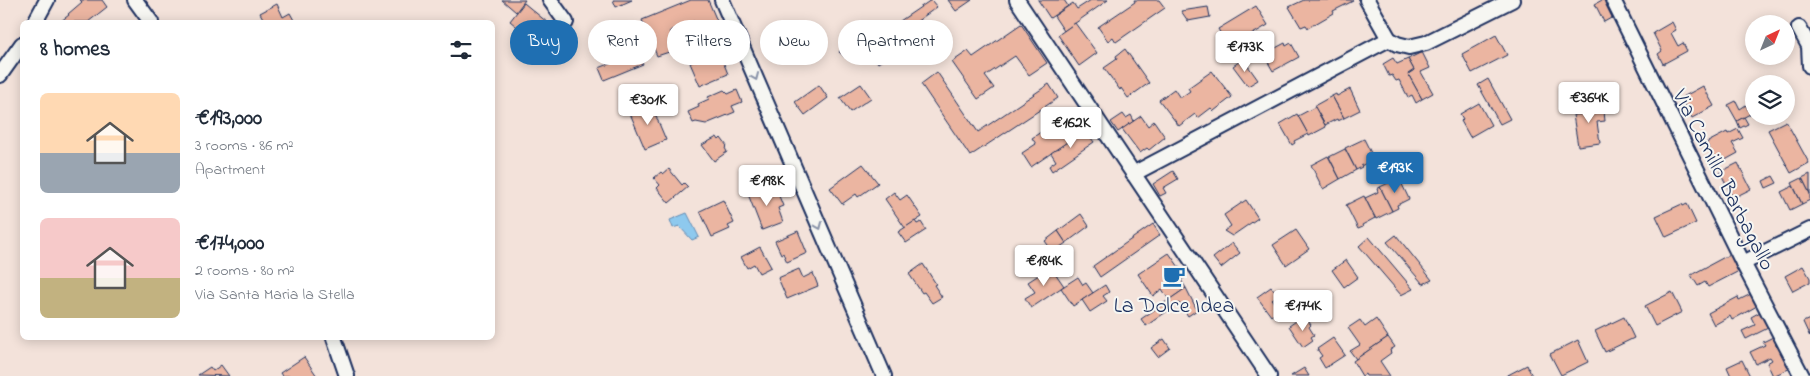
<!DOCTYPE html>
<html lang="en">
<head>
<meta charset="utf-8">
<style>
	:root { --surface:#fff; --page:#f6f6f7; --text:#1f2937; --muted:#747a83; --accent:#1f6fb2 }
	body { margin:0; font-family:"Indie Flower",sans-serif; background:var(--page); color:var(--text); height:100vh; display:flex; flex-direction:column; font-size:19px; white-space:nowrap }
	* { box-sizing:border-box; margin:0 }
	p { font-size:16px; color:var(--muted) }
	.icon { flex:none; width:28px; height:28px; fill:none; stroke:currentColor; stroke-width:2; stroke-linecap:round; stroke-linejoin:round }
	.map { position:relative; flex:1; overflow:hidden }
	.details { position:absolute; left:20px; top:20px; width:475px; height:320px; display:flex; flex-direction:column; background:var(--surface); border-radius:8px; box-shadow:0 2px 12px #0003 }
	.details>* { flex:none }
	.guide { position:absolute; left:510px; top:20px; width:475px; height:45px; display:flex; gap:10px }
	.needle { width:32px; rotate:43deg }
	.controls { position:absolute; left:1745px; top:15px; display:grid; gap:10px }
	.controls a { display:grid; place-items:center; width:50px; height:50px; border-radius:50%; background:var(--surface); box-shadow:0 2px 12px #0003; font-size:25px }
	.price { position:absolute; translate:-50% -42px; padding:0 11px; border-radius:5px; background:#fff; color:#222; font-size:16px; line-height:32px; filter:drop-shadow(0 1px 2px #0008) }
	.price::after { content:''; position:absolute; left:50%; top:30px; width:15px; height:11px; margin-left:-8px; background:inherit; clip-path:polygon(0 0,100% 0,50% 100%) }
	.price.on { background:var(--accent); color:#fff }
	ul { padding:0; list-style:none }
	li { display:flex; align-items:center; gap:15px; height:125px; padding:0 20px }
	li span { display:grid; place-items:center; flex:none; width:140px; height:100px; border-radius:8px; color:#555 }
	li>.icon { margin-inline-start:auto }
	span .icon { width:60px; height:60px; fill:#fffc; stroke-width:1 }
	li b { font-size:21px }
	h2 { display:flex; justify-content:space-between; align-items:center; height:60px; padding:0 20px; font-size:21px }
	.tag { padding:0 18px; border-radius:22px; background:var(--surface); box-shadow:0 2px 12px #0003; font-size:18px; line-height:45px }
	.tag.on { background:var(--accent); color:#fff }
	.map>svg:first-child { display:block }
</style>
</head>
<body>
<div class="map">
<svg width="1810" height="376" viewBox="0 0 1810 376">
	<rect width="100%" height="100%" fill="#f3e2da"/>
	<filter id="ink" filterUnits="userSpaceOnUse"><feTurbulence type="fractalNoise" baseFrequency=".02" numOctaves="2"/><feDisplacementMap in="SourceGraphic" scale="10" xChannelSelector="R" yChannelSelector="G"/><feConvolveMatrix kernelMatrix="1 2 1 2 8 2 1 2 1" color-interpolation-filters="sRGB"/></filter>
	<g filter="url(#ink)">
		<polygon fill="#8ec9ee" stroke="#608bb4" points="687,213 699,237 692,240 679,226 673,228 670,220"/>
		<g fill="#ebb5a1" stroke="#1b2f5e">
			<polygon points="80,0 102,0 107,7 88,22 61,22 61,21 69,15 68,14 82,2"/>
			<polygon points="502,0 525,0 516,12"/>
			<polygon points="613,0 632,0 616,7"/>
			<polygon points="691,0 708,0 720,28 702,38 694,21 670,31 678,49 657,56 642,20"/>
			<polygon points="931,0 937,7 916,22 924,32 878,63 871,53 906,29 900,21"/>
			<polygon points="948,0 972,0 956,11"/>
			<polygon points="1038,0 1064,0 1068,6 1050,18"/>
			<polygon points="1091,0 1108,0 1064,31 1054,16 1073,3 1077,9"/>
			<polygon points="1134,0 1159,0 1165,8 1116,42 1113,37 1108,41 1098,27 1135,2"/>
			<polygon points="1304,0 1352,0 1353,1 1333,11 1334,13 1308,28 1306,25 1301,27 1289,7"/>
			<polygon points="1602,0 1605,0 1613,17 1604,22 1595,4"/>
			<polygon points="524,3 554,28 540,46 510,21"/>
			<polygon points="277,4 283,17 290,13 295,22 265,22 260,13"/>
			<polygon points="1256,6 1268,25 1229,48 1218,29"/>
			<polygon points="1208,7 1210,17 1188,21 1181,11"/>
			<polygon points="1672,22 1676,30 1671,33 1678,46 1683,43 1687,51 1663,64 1658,54 1662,51 1653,33"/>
			<polygon points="1075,23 1097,53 1079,66 1058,35"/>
			<polygon points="1021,24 1047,63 1029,75 1015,56 985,76 994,88 978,99 952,62 968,51 973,57"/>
			<polygon points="852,29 867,44 846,58 839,52 846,44 842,40"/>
			<polygon points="630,32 643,64 604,80 599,68 617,61 611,46 618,43 616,38"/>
			<polygon points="1496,35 1507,55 1472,73 1462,54"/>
			<polygon points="1285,43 1286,46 1291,43 1299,57 1273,71 1265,57 1270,54 1268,52"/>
			<polygon points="1125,49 1149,83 1128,98 1121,88 1120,90 1104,68 1117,59 1116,56"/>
			<polygon points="721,50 724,58 722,59 728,74 700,86 690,63"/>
			<polygon points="1422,52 1430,68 1421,72 1433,93 1422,99 1408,74 1414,70 1408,59"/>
			<polygon points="1393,58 1397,64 1408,59 1414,70 1408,74 1422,99 1416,103 1412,95 1408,97 1399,80 1396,81 1392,75 1389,76 1383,64"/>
			<polygon points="1243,59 1258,80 1248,86 1233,66"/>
			<polygon points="1212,71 1232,97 1214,111 1211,108 1198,118 1195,114 1179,126 1159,100 1174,89 1180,98 1190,91 1188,88"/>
			<polygon points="937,72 978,132 1049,84 1058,98 970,156 921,84"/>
			<polygon points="1488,79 1510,119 1500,124 1478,85"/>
			<polygon points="861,84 871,98 850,112 840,98"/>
			<polygon points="819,85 828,98 805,115 795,102"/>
			<polygon points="1703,86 1714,106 1692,118 1681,98"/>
			<polygon points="1350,89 1360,110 1344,118 1332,96 1336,94 1337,96"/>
			<polygon points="724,90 728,94 737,90 742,102 732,106 735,112 706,124 696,122 693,123 688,112 699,107 698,104 709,99 708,97"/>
			<polygon points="1332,96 1344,118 1338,121 1337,119 1325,125 1314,106"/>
			<polygon points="1736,101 1740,109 1746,105 1750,114 1737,121 1728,105"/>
			<polygon points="650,102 666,140 645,149 629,111"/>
			<polygon points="1603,102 1605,121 1597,122 1600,143 1578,146 1573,115 1583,114 1582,105"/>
			<polygon points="1479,103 1491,125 1470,137 1461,121 1463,119 1460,114"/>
			<polygon points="1315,107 1326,127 1309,136 1298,116"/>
			<polygon points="1072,111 1085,130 1031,167 1022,153 1036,144 1032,138"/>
			<polygon points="1123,114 1126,118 1131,115 1134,121 1118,132 1111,122"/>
			<polygon points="1297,114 1308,134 1294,141 1295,143 1292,145 1280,124"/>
			<polygon points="1141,116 1148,126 1154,121 1165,137 1149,150 1147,148 1140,153 1122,129"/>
			<polygon points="1744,117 1748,124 1740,128 1737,121"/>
			<polygon points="1786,121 1809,163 1791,173 1768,130"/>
			<polygon points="1738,129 1743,138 1732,143 1738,153 1718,164 1706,143 1727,132 1728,134"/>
			<polygon points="1085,130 1094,142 1052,171 1049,166 1056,161 1051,153"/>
			<polygon points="717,137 719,140 721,138 727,146 725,148 727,152 714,161 702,145"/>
			<polygon points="1364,139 1374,159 1361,166 1362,167 1356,170 1345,148"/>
			<polygon points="1345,149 1356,170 1340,179 1329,157"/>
			<polygon points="1328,156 1340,179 1323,189 1311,165"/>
			<polygon points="1738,163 1751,189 1733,198 1720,172"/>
			<polygon points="863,164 878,183 858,197 856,194 842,204 830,188"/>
			<polygon points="669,169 682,185 684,183 688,187 669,203 657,188 660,185 654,178 661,172 663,174"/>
			<polygon points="1173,171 1178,179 1163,188 1166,193 1160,196 1153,184"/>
			<polygon points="1810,174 1810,194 1802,178"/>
			<polygon points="1773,176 1777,183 1766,188 1763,181"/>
			<polygon points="1399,178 1409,199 1397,205 1398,208 1392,211 1380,187"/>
			<polygon points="1802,178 1810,194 1810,200 1802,204 1792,183"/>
			<polygon points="769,186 772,193 777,191 783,206 778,208 783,222 762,230 748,194"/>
			<polygon points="1793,186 1802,204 1790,210 1781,192"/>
			<polygon points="1380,187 1392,211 1376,219 1365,198 1378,192 1377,189"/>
			<polygon points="894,192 900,200 907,195 922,217 905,228 885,199"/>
			<polygon points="1364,196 1375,218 1362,225 1363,227 1358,229 1346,205"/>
			<polygon points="723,200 734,223 728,226 730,229 712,237 700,211"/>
			<polygon points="1246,200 1258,218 1232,236 1224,231 1231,226 1224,215"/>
			<polygon points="1682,204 1683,206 1687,204 1696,223 1666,237 1656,216"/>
			<polygon points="1081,214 1089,226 1066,243 1058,231"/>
			<polygon points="915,221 917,224 921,222 926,230 906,243 898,232"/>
			<polygon points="1153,224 1160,235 1100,277 1093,266"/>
			<polygon points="1296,230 1309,249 1286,265 1273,245"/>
			<polygon points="798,231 807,253 787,262 783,253 781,254 775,241"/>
			<polygon points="1058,231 1066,243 1053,252 1045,241"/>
			<polygon points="1396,235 1432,280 1423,284 1387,242"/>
			<polygon points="1369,237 1413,289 1401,295 1359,246"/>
			<polygon points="1232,243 1240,253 1221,268 1213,258"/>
			<polygon points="760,247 771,267 759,273 754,264 747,268 741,257"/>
			<polygon points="1169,253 1186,277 1181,280 1186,288 1169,300 1162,289 1153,296 1138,274"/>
			<polygon points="1732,253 1741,270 1708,287 1705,282 1698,286 1691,275"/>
			<polygon points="1346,260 1358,277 1344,287 1332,270"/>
			<polygon points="923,264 936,284 934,285 942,297 932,303 924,292 922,293 909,274"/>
			<polygon points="1803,266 1810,278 1810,282 1793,291 1785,276"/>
			<polygon points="1051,267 1064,286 1031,308 1025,298 1035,292 1028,282"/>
			<polygon points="799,269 803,278 813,273 818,286 787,299 778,278"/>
			<polygon points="1078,277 1083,285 1086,283 1093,293 1073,306 1061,288"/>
			<polygon points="1105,285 1109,292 1103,296 1107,301 1090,312 1082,300"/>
			<polygon points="1271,287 1278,296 1272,300 1279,310 1271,316 1257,297"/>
			<polygon points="1186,288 1197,310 1188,316 1179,303 1146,326 1141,319"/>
			<polygon points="1672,292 1682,312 1655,326 1645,306"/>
			<polygon points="1751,294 1757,306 1732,320 1730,316 1714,325 1708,313 1738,297 1739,300"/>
			<polygon points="1762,311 1770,327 1746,339 1742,331 1755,325 1751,317"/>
			<polygon points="1624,317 1634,338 1605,352 1595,331"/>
			<polygon points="1306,318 1311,325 1309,327 1314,335 1311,337 1313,340 1303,347 1289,326 1299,319 1301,322"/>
			<polygon points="1376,319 1388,337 1356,359 1350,351 1360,345 1348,328 1360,320 1365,327"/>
			<polygon points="1810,319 1810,337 1803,322"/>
			<polygon points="1775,336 1791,368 1773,376 1767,363 1772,360 1770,357 1756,364 1750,352 1765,345 1763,342"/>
			<polygon points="1388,337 1395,347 1390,350 1391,353 1380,361 1390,376 1366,376 1365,374 1362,376 1353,361"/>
			<polygon points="1333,338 1345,355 1325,368 1319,358 1322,356 1317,349"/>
			<polygon points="1164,339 1170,348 1158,357 1151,348"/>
			<polygon points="1578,340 1588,362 1561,375 1550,354"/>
			<polygon points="304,357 317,376 282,376 280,373"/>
			<polygon points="1742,360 1750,376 1731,376 1727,367"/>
			<polygon points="221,365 229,376 198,375 210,367 213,371"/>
			<polygon points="1527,365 1532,376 1506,376"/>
			<polygon points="1304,368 1309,376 1291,376"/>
		</g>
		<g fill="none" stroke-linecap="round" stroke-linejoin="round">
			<defs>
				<g id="minor">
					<polyline points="135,0 151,22"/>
					<polyline points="550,0 566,22"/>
					<polyline points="722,0 884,376"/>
					<polyline points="1017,0 1269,376"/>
					<polyline points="1367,0 1389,39 1397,44 1409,47 1426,43 1512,0"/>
					<polyline points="1613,0 1743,263 1802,376"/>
					<polyline points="35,22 47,0"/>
					<polyline points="1799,28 1809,46 1810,66"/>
					<polyline points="0,75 22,44"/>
					<polyline points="1133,174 1389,39"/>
					<polyline points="1743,263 1810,230"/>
					<polyline points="334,338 347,376"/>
				</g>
			</defs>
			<use href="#minor" stroke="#1b2f5e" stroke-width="18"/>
			<use href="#minor" stroke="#f6f6f2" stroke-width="14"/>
		</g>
		<defs><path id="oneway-chevron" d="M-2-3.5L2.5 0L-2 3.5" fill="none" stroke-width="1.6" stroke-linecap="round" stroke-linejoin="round" transform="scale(1.25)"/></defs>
		<g stroke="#8892a8">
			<use href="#oneway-chevron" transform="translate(755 77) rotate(67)"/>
			<use href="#oneway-chevron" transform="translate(819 226) rotate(67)"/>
		</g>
	</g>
	<defs>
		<symbol id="cafe-bare" viewBox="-9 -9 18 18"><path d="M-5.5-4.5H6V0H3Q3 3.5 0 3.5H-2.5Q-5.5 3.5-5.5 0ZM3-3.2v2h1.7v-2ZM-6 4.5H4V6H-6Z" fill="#1f6fb2" stroke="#f6f6f2" stroke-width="2.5" paint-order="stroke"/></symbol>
	</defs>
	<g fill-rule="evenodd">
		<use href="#cafe-bare" x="1158" y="260" width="32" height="32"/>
	</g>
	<g text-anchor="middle" stroke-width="4" stroke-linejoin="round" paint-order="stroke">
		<g font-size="22" fill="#1b2f5e" stroke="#f6f6f2">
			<text transform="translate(1725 179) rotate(63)" y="8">Via Camillo Barbagallo</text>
		</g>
		<g font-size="22" fill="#1b2f5e" stroke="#f6f6f2">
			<text x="1174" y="312">La Dolce Idea</text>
		</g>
	</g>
</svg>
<div class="controls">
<a><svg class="needle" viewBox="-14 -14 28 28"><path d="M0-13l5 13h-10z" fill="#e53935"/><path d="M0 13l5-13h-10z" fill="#747a83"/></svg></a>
<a><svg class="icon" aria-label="layers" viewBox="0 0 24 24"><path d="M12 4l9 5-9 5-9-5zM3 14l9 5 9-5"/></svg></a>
</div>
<b class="price" style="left:1245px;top:73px">€173K</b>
<b class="price" style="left:1589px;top:124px">€364K</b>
<b class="price" style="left:648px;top:126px">€301K</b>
<b class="price" style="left:1071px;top:149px">€162K</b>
<b class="price on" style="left:1395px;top:194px">€193K</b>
<b class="price" style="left:767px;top:207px">€198K</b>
<b class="price" style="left:1044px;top:287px">€184K</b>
<b class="price" style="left:1303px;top:332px">€174K</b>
<div class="guide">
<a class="tag on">Buy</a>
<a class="tag">Rent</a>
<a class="tag">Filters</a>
<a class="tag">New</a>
<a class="tag">Apartment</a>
</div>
<section class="details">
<h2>8 homes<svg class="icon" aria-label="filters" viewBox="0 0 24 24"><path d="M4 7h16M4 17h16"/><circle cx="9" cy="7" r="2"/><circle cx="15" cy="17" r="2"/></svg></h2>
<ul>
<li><span style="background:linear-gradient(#ffd9b3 60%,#9aa5b1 0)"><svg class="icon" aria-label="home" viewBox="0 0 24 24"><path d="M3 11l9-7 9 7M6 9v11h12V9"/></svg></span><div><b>€193,000</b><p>3 rooms · 86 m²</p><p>Apartment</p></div></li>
<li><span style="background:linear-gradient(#f6c9c9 60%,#c2b280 0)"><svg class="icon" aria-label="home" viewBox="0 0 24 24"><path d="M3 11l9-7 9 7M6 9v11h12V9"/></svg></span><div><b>€174,000</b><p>2 rooms · 80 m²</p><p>Via Santa Maria la Stella</p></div></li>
</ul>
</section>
</div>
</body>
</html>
